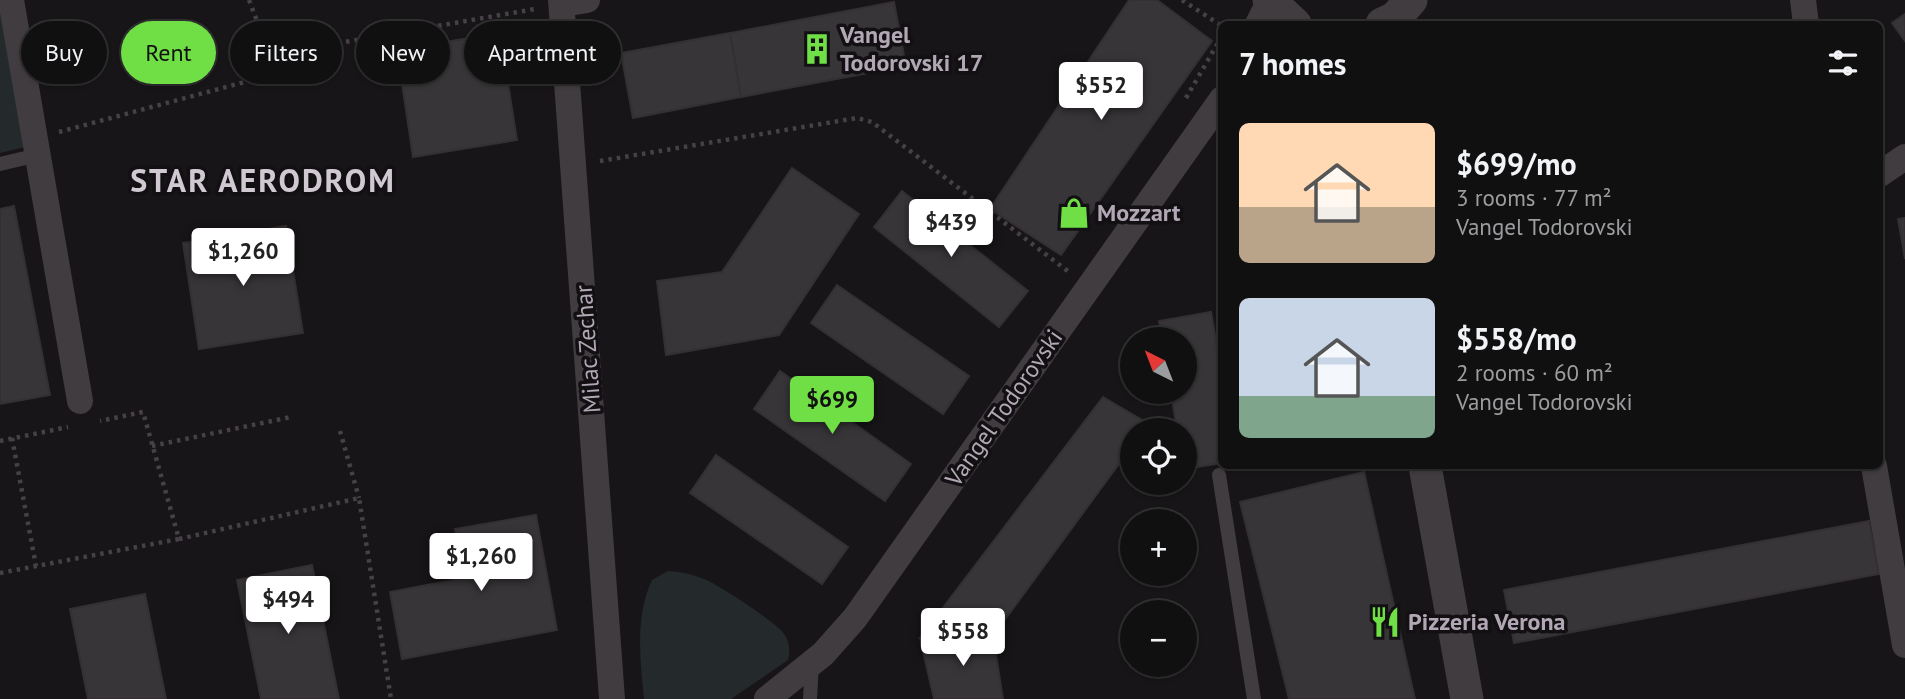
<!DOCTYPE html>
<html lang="en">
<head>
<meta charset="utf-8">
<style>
	:root { --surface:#111011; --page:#1a191a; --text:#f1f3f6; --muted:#9c9d9f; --line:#303031; --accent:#70df45 }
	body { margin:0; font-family:"PT Sans",sans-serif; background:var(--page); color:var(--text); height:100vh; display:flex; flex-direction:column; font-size:26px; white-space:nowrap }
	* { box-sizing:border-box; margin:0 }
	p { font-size:23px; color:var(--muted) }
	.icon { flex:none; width:38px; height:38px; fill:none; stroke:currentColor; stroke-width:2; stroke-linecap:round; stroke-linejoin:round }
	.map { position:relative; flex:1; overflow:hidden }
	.drawer { position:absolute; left:1218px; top:21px; width:665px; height:448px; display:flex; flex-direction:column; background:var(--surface); border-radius:10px; box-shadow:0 2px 5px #0004,0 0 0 2px var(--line) }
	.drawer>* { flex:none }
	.banner { position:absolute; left:21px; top:21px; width:665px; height:63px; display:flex; gap:14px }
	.needle { width:46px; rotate:318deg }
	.fabs { position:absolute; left:1120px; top:327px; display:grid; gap:14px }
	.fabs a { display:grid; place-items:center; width:77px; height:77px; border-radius:50%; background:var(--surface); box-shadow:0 2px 5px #0004,0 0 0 2px var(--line); font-size:35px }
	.price { position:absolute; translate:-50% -60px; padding:0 16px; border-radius:7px; background:#fff; color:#222; font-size:23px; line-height:46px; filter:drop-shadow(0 2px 4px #0008) }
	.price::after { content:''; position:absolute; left:50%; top:42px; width:21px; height:16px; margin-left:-10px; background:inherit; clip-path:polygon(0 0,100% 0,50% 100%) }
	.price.current { background:var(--accent); color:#111 }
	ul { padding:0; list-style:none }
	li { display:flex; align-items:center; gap:21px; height:175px; padding:0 21px }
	li span { display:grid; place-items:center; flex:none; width:196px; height:140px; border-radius:10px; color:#555 }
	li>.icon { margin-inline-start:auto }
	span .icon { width:84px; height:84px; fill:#fffc; stroke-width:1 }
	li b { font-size:30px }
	h2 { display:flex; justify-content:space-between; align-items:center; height:84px; padding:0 21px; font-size:30px }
	.tag { padding:0 24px; border-radius:32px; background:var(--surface); box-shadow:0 2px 5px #0004,0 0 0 2px var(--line); font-size:24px; line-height:63px }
	.tag.current { background:var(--accent); color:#111 }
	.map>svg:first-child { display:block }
</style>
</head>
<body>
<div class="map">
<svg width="1905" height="699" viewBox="0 0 1905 699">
	<rect width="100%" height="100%" fill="#171517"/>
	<g fill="#242a2b">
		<polygon points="0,2 25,147 0,153"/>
		<path d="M 668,571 C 682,572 693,574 706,580 C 719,585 777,623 784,634 C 790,642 790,651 788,660 L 731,699 L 644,699 C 640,660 635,616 652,580 Z"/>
	</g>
	<g fill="#383538" stroke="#332f32" stroke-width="2">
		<polygon points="1129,0 1157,0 1212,41 1061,255 990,209"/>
		<polygon points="894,2 906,66 741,97 730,33"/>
		<polygon points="1905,14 1905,41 1892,23"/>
		<polygon points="500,33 517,140 413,157 397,50"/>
		<polygon points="730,33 741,97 633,118 621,53"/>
		<polygon points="792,168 859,214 779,335 666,355 657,281 722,272"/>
		<polygon points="902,191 1028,291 999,327 874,227"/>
		<polygon points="14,206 50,395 0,404 0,209"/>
		<polygon points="1905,218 1905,259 1898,219"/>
		<polygon points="286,226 303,333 199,349 183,243"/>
		<polygon points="837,285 969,376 943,414 811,323"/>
		<polygon points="1211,312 1222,376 1222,463 1185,469 1185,430 1177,430 1171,392 1185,392 1185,340 1162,340 1159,321"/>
		<polygon points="780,371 911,464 885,501 754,409"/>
		<polygon points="1103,397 1149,424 1144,430 1132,430 1132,446 993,636 920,638"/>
		<polygon points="716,455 848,547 822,584 690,493"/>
		<polygon points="1364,472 1415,699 1289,699 1240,502"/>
		<polygon points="536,515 557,630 402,659 390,592 464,578 455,529"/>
		<polygon points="1869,521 1879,574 1514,643 1504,590"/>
		<polygon points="312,565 339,699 261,699 237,580"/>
		<polygon points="145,594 166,699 88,699 70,609"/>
		<polygon points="993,636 1003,699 934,699 920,638"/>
	</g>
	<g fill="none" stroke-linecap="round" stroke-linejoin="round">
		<g stroke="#464147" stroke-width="4.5" stroke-dasharray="3.5 5" stroke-linecap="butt">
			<polyline points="249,0 270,55 535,9"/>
			<polyline points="1182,0 1222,26"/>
			<polyline points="1186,98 1222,36"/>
			<polyline points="59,132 267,76 270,55"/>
			<polyline points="600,161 857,118 872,122 1069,272"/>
			<polyline points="340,431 359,498"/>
			<polyline points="12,438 36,566"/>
			<polyline points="0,441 68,427"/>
			<polyline points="152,446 291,417"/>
			<polyline points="179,539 359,498 391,699"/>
			<polyline points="0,573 179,539 143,412 100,421"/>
		</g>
		<g stroke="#403c40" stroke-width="14">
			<polyline points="0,164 38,155"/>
			<polyline points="1219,475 1254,699"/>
			<polyline points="810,699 812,664"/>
		</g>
		<g stroke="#403c40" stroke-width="26">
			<polyline points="11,0 80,401"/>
			<polyline points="561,0 612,699"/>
			<polyline points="1803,0 1806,24"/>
			<polyline points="563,4 587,0"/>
			<polyline points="1258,24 1269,2"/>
			<polyline points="1880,174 1905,157"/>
			<polyline points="1874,466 1905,645"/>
			<polyline points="767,699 823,654 855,618 1222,99"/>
		</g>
		<g stroke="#403c40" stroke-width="33">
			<polyline points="1269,0 1295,24"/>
			<polyline points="1382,24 1395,18 1411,0"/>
			<polyline points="1425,466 1467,699"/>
		</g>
	</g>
	<defs>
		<symbol id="building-bare" viewBox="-9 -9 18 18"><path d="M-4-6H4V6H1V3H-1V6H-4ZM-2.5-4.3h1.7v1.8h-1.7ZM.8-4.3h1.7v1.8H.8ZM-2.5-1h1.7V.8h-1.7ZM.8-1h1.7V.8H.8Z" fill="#70df45" stroke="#121012" stroke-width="2.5" paint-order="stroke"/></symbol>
		<symbol id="shop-bare" viewBox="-9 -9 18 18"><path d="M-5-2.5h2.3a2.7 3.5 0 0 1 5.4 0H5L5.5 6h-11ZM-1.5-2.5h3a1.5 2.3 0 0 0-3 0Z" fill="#70df45" stroke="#121012" stroke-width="2.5" paint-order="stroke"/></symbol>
		<symbol id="restaurant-bare" viewBox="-9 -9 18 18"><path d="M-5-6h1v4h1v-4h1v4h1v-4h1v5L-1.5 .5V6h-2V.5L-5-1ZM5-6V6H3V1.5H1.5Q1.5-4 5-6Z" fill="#70df45" stroke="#121012" stroke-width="2.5" paint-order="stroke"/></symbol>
	</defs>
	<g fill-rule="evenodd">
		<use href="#building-bare" x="795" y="27" width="44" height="44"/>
		<use href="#shop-bare" x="1052" y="191" width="44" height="44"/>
		<use href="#restaurant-bare" x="1363" y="600" width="44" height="44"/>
	</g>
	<g text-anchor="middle" stroke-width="7" stroke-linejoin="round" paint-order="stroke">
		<g font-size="24" font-weight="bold" fill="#b2a8b5" stroke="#121012" text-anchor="start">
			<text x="840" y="43">Vangel<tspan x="840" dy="28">Todorovski 17</tspan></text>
			<text x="1097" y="221">Mozzart</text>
			<text x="1408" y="630">Pizzeria Verona</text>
		</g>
		<g font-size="24" fill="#b2a8b5" stroke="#121012">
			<text transform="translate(588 349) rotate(-94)" y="8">Milac Zechar</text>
			<text transform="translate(1004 408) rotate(-55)" y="8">Vangel Todorovski</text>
		</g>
		<g font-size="32" font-weight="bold" letter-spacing="2" fill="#d0c9d2" stroke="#121012">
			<text x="263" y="192">STAR AERODROM</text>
		</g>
	</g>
</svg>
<div class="fabs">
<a><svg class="needle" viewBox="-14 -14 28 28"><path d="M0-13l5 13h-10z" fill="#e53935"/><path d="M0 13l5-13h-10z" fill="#9c9d9f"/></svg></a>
<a><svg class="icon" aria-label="locate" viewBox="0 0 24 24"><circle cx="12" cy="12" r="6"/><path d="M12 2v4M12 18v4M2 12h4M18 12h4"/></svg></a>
<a>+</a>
<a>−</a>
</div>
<b class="price" style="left:1101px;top:122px">$552</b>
<b class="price" style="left:951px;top:259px">$439</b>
<b class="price" style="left:243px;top:288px">$1,260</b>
<b class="price current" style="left:832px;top:436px">$699</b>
<b class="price" style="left:481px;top:593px">$1,260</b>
<b class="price" style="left:288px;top:636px">$494</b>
<b class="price" style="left:963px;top:668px">$558</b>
<div class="banner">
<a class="tag">Buy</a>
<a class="tag current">Rent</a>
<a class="tag">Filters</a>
<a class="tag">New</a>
<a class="tag">Apartment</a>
</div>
<section class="drawer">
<h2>7 homes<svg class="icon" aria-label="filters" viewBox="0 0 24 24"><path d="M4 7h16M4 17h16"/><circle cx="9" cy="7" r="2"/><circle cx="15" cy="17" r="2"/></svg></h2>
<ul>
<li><span style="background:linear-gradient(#ffd9b3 60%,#b9a48a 0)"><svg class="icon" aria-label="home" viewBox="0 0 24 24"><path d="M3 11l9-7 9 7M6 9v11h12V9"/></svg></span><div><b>$699/mo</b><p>3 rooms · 77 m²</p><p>Vangel Todorovski</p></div></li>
<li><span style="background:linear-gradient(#c9d6e8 70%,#7fa58c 0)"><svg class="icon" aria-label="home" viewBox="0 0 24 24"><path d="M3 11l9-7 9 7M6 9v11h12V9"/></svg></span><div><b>$558/mo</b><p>2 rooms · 60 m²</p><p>Vangel Todorovski</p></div></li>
</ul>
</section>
</div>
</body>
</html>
